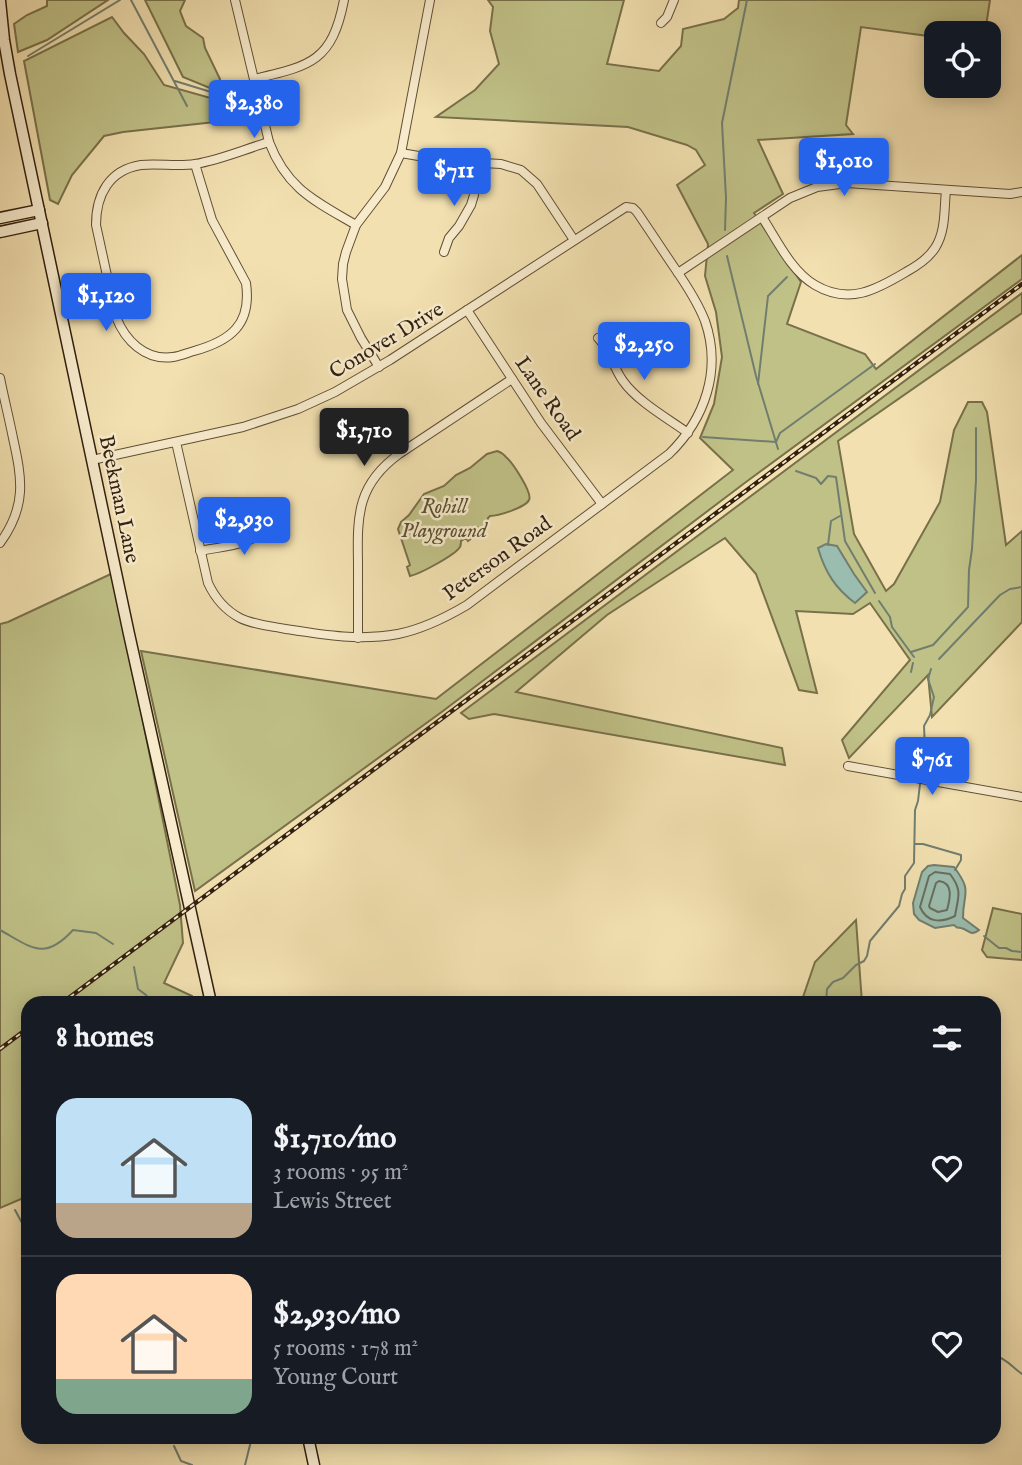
<!DOCTYPE html>
<html lang="en">
<head>
<meta charset="utf-8">
<style>
	:root { --surface:#171b24; --page:#20242c; --text:#f1f3f6; --muted:#9ea1a6; --line:#363941; --accent:#2563eb }
	body { margin:0; font-family:"IM FELL English",serif; background:var(--page); color:var(--text); height:100vh; display:flex; flex-direction:column; font-size:26px; white-space:nowrap }
	* { box-sizing:border-box; margin:0 }
	p { font-size:23px; color:var(--muted) }
	.icon { flex:none; width:38px; height:38px; fill:none; stroke:currentColor; stroke-width:2; stroke-linecap:round; stroke-linejoin:round }
	.map { position:relative; flex:1; overflow:hidden }
	.sheet { position:absolute; left:21px; top:996px; width:980px; height:448px; display:flex; flex-direction:column; background:var(--surface); border-radius:21px; box-shadow:0 4px 18px #0003 }
	.sheet>* { flex:none }
	.buttons { position:absolute; left:924px; top:21px; display:grid; gap:14px }
	.buttons a { display:grid; place-items:center; width:77px; height:77px; border-radius:14px; background:var(--surface); box-shadow:0 4px 18px #0003; font-size:35px }
	.price { position:absolute; translate:-50% -60px; padding:0 16px; border-radius:7px; background:var(--accent); color:#fff; font-size:23px; line-height:46px; filter:drop-shadow(0 2px 4px #0008) }
	.price::after { content:''; position:absolute; left:50%; top:42px; width:21px; height:16px; margin-left:-10px; background:inherit; clip-path:polygon(0 0,100% 0,50% 100%) }
	.price.selected { background:#222; color:#fff }
	ul { padding:0; list-style:none }
	li { display:flex; align-items:center; gap:21px; height:175px; padding:0 35px }
	li+li { border-top:2px solid var(--line) }
	li span { display:grid; place-items:center; flex:none; width:196px; height:140px; border-radius:21px; color:#555 }
	li>.icon { margin-inline-start:auto }
	span .icon { width:84px; height:84px; fill:#fffc; stroke-width:1 }
	li b { font-size:30px }
	h2 { display:flex; justify-content:space-between; align-items:center; height:84px; padding:0 35px; font-size:30px }
	.map>svg:first-child { display:block }
</style>
</head>
<body>
<div class="map">
<svg width="1022" height="1465" viewBox="0 0 1022 1465">
	<rect width="100%" height="100%" fill="#f2e0b0"/>
	<filter id="stains"><feTurbulence type="fractalNoise" baseFrequency=".00286" numOctaves="4"/><feColorMatrix values="0 0 0 0 .2 0 0 0 0 .09 0 0 0 0 .02 0 0 0 .5 -.17"/></filter>
	<radialGradient id="worn" r=".72"><stop offset=".6" stop-color="#630" stop-opacity="0"/><stop offset="1" stop-color="#630" stop-opacity=".3"/></radialGradient>
	<g fill="#c0c187" stroke="#78704a" stroke-width="2">
		<polygon points="47,0 108,0 47,40 18,52 14,24 27,15 47,6"/>
		<polygon points="145,0 185,0 180,11 186,26 203,38 205,48 220,79 217,91 183,77"/>
		<polygon points="488,0 624,0 607,64 659,71 681,46 683,29 724,19 738,8 739,0 990,0 985,33 936,33 936,37 861,27 846,125 853,134 758,140 783,194 754,213 801,282 787,324 865,354 876,369 1022,255 1022,279 746,482 443,711 195,891 141,651 436,699 733,470 700,438 714,404 722,357 716,312 705,276 708,244 677,185 705,165 696,150 687,145 628,127 436,117 475,90 499,64 490,31 493,7"/>
		<polygon points="112,17 124,33 144,54 164,85 232,104 215,122 123,132 104,136 72,175 58,204 50,200 24,61"/>
		<polygon points="1022,293 1022,313 838,441 854,534 886,591 894,584 940,502 954,430 968,402 982,402 987,412 1006,545 1022,531 1022,622 932,717 928,675 849,758 842,740 910,660 870,603 853,614 796,611 817,693 799,690 756,574 725,538 607,615 516,692 782,748 785,765 494,714 469,719 461,713"/>
		<path d="M 497,451 C 502,453 502,453 506,457 C 512,462 533,493 529,500 C 526,507 499,516 490,516 L 488,518 L 487,523 L 480,529 L 477,527 L 472,529 L 471,535 L 473,537 L 468,541 L 466,538 L 461,541 C 461,543 461,545 460,547 C 455,555 420,574 410,576 L 407,567 L 410,565 L 398,529 L 401,522 L 409,515 L 424,494 L 444,486 L 456,475 L 470,468 L 487,454 Z"/>
		<polygon points="113,573 180,905 183,943 164,983 192,996 194,1003 28,1003 28,1196 0,1208 0,624 8,622"/>
		<polygon points="993,908 1022,914 1022,960 987,957 982,950"/>
		<polygon points="856,920 862,1003 801,1003 815,962"/>
	</g>
	<g fill="#9bbdaf" stroke="#717e6f" stroke-width="2">
		<path d="M 826,544 L 837,546 L 854,574 L 867,592 L 855,603 C 835,588 825,572 818,548 Z"/>
		<path d="M 934,865 L 954,867 C 973,892 963,892 963,918 L 979,930 C 971,937 969,930 961,928 C 954,926 960,930 954,925 L 935,928 L 919,920 L 914,914 L 913,903 L 922,872 L 928,866 Z"/>
	</g>
	<g fill="none" stroke-linecap="round" stroke-linejoin="round">
		<g stroke="#666e5e" stroke-width="2">
			<path d="M 935,872 L 950,874 C 963,891 958,897 955,916 C 941,923 927,923 920,907 L 929,876 Z"/>
			<path d="M 939,881 C 954,883 950,899 947,910 L 938,912 L 930,908 L 929,906 L 936,883 Z"/>
		</g>
		<g stroke="#717e6f" stroke-width="2">
			<polyline points="131,0 187,106"/>
			<polyline points="28,56 120,0"/>
			<polyline points="175,81 234,99"/>
			<polyline points="725,230 726,198 722,123 747,0"/>
			<polyline points="727,256 756,376 778,449"/>
			<polyline points="758,384 768,296 787,277"/>
			<polyline points="703,437 776,442 780,433 875,364"/>
			<polyline points="796,471 816,478 821,484 828,476 836,477 845,541 875,593"/>
			<polyline points="828,545 831,521 840,516"/>
			<polyline points="879,601 890,617 892,627 914,657"/>
			<polyline points="911,652 933,645 968,607 969,570 972,549 976,480 976,428"/>
			<polyline points="939,659 1000,595 1010,589 1022,587"/>
			<polyline points="911,672 913,663"/>
			<polyline points="921,774 925,750 924,726 930,715 934,697 928,679 931,669"/>
			<polyline points="915,844 923,844 961,855 961,860 955,870"/>
			<path d="M 0,930 C 31,947 44,962 73,930 L 96,933 L 113,944"/>
			<polyline points="984,936 999,948 1006,948 1012,951 1022,952"/>
			<polyline points="134,967 138,989 146,995 151,1003"/>
			<polyline points="826,1003 827,989 833,982 843,978 856,965 864,961 867,956 870,941 899,906 902,894 905,889 905,876 914,863 915,810 918,801 920,784"/>
			<polyline points="15,1210 28,1234"/>
			<path d="M 994,1355 C 1007,1359 1011,1366 1022,1374"/>
			<polyline points="174,1446 181,1461 192,1465"/>
			<polyline points="245,1465 252,1437"/>
		</g>
		<defs>
			<g id="street">
				<path d="M 235,0 L 269,142 C 287,189 315,201 356,225"/>
				<polyline points="661,23 667,17 674,0"/>
				<path d="M 254,79 C 310,66 332,62 344,0"/>
				<polyline points="401,153 448,161 501,164 521,170 537,184 574,240"/>
				<path d="M 195,164 L 212,220 L 246,283 C 252,325 230,341 194,351 C 187,353 180,356 173,357 C 145,361 125,340 116,317 L 96,225 C 96,195 109,170 141,165 C 159,163 177,167 195,164 C 220,160 245,149 269,142"/>
				<path d="M 762,217 C 777,240 791,271 815,285 C 849,305 876,290 906,272 C 917,266 928,259 935,248 C 946,231 944,209 946,190"/>
				<polyline points="444,252 449,238 459,226 471,205 474,195 474,163"/>
				<polyline points="678,273 790,198 817,187 847,183 1010,194 1022,192"/>
				<polyline points="467,310 541,423 602,504"/>
				<path d="M 598,338 C 610,350 613,367 623,381 C 637,401 667,418 688,433"/>
				<polyline points="379,367 361,338 347,310 342,279 343,264 346,252 356,225 385,187 401,153 430,0"/>
				<path d="M 0,378 C 4,398 9,418 13,438 C 22,479 27,506 0,543"/>
				<path d="M 92,460 L 243,427 L 298,409 L 335,392 L 390,360 L 626,207 L 633,208 L 637,212 C 650,231 663,251 676,270 C 687,286 698,303 705,321 C 722,370 705,419 669,454 L 467,605 C 445,618 423,629 398,634 C 360,641 324,635 286,629 C 271,626 254,625 240,618 C 225,610 215,598 208,583 L 176,442"/>
				<path d="M 200,551 C 223,546 252,546 267,527"/>
				<path d="M 358,638 C 358,612 358,586 358,561 C 357,514 358,484 399,454 L 512,379"/>
				<polyline points="848,766 1022,797"/>
			</g>
			<g id="secondary">
				<polyline points="0,1 4,40 10,74 129,634 211,1003"/>
				<polyline points="0,218 39,210"/>
				<polyline points="0,232 42,223"/>
				<polyline points="308,1437 314,1465"/>
			</g>
		</defs>
		<use href="#street" stroke="#614f36" stroke-width="10"/>
		<use href="#secondary" stroke="#311f0e" stroke-width="13"/>
		<use href="#street" stroke="#f7ebcc" stroke-width="8"/>
		<use href="#secondary" stroke="#f7ebcc" stroke-width="10"/>
		<defs>
			<g id="rail">
				<polyline points="62,1003 1022,284"/>
				<polyline points="0,1049 28,1028"/>
			</g>
		</defs>
		<use href="#rail" stroke="#311f0e" stroke-width="4.5"/>
		<use href="#rail" stroke="#f7ebcc" stroke-width="2" stroke-dasharray="5" stroke-linecap="butt"/>
	</g>
	<g text-anchor="middle" stroke-width="5" stroke-linejoin="round" paint-order="stroke">
		<g font-size="21" fill="#311f0e" stroke="#f7ebcc">
			<text transform="translate(386 340) rotate(-31)" y="7">Conover Drive</text>
			<text transform="translate(548 398) rotate(55)" y="7">Lane Road</text>
			<text transform="translate(120 499) rotate(78)" y="7">Beekman Lane</text>
			<text transform="translate(497 558) rotate(-36)" y="7">Peterson Road</text>
		</g>
		<g font-size="21" font-style="italic" fill="#5c5032" stroke="#f7ebcc">
			<text x="444" y="513">Rohill<tspan x="444" dy="24">Playground</tspan></text>
		</g>
	</g>
	<rect width="100%" height="100%" filter="url(#stains)"/>
	<rect width="100%" height="100%" fill="url(#worn)"/>
</svg>
<div class="buttons">
<a><svg class="icon" aria-label="locate" viewBox="0 0 24 24"><circle cx="12" cy="12" r="6"/><path d="M12 2v4M12 18v4M2 12h4M18 12h4"/></svg></a>
</div>
<b class="price" style="left:254px;top:140px">$2,380</b>
<b class="price" style="left:844px;top:198px">$1,010</b>
<b class="price" style="left:454px;top:208px">$711</b>
<b class="price" style="left:106px;top:333px">$1,120</b>
<b class="price" style="left:644px;top:382px">$2,250</b>
<b class="price selected" style="left:364px;top:468px">$1,710</b>
<b class="price" style="left:244px;top:557px">$2,930</b>
<b class="price" style="left:932px;top:797px">$761</b>
<section class="sheet">
<h2>8 homes<svg class="icon" aria-label="filters" viewBox="0 0 24 24"><path d="M4 7h16M4 17h16"/><circle cx="9" cy="7" r="2"/><circle cx="15" cy="17" r="2"/></svg></h2>
<ul>
<li><span style="background:linear-gradient(#bfe0f5 75%,#b9a48a 0)"><svg class="icon" aria-label="home" viewBox="0 0 24 24"><path d="M3 11l9-7 9 7M6 9v11h12V9"/></svg></span><div><b>$1,710/mo</b><p>3 rooms · 95 m²</p><p>Lewis Street</p></div><svg class="icon" aria-label="heart" viewBox="0 0 24 24"><path d="M12 20l-8-8c-3-5 5-10 8-4 3-6 11-1 8 4z"/></svg></li>
<li><span style="background:linear-gradient(#ffd9b3 75%,#7fa58c 0)"><svg class="icon" aria-label="home" viewBox="0 0 24 24"><path d="M3 11l9-7 9 7M6 9v11h12V9"/></svg></span><div><b>$2,930/mo</b><p>5 rooms · 178 m²</p><p>Young Court</p></div><svg class="icon" aria-label="heart" viewBox="0 0 24 24"><path d="M12 20l-8-8c-3-5 5-10 8-4 3-6 11-1 8 4z"/></svg></li>
</ul>
</section>
</div>
</body>
</html>
